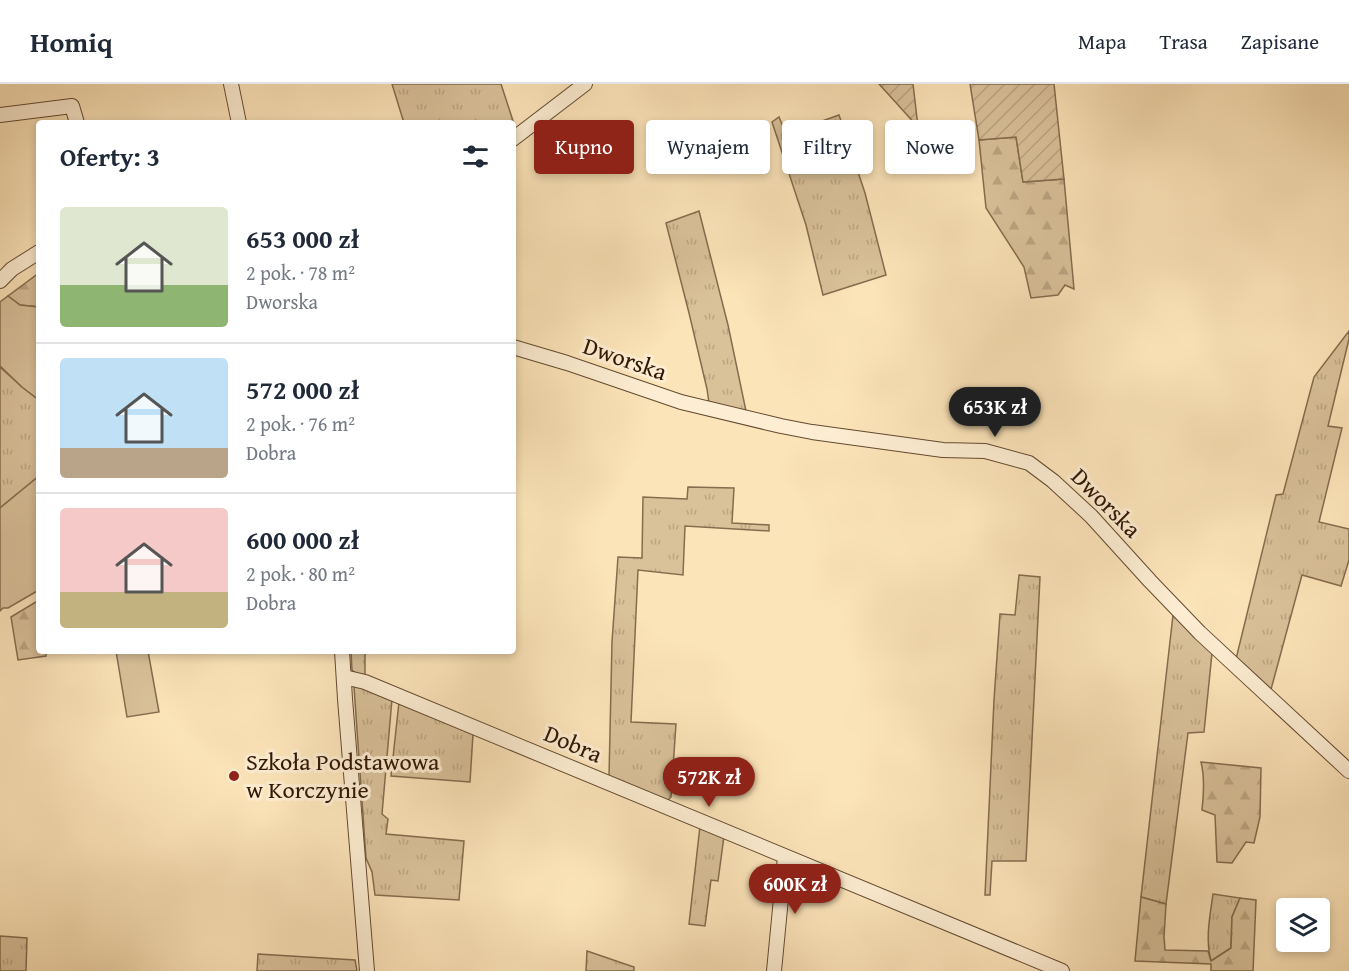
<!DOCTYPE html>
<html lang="pl">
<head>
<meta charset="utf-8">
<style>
	:root { --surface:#fff; --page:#f6f6f7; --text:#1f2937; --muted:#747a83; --line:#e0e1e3; --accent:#8f2418 }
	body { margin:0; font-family:"Gentium Book Plus",serif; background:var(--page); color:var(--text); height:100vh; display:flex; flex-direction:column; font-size:22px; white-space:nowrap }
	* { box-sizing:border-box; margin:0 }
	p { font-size:20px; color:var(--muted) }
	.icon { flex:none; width:33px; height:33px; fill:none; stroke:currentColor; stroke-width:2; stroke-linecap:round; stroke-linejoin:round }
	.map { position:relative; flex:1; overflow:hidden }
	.details { position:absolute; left:36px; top:36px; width:480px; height:534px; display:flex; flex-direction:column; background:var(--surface); border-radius:6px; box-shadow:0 3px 9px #0003 }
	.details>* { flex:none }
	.hud { position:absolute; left:534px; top:36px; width:570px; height:54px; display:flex; gap:12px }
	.fabs { position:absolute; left:1276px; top:814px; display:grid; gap:12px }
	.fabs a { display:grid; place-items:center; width:54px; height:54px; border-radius:6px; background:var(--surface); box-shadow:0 3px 9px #0003; font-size:30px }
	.price { position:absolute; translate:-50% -51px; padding:0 14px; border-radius:21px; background:var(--accent); color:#fff; font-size:20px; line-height:39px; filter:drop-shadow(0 2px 3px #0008) }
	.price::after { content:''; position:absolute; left:50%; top:36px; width:18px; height:14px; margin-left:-9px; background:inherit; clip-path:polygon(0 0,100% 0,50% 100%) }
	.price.active { background:#222; color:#fff }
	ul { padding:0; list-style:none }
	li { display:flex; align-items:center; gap:18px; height:150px; padding:0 24px }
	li+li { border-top:2px solid var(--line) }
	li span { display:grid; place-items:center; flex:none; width:168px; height:120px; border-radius:6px; color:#555 }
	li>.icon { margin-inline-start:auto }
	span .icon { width:72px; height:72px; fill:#fffc; stroke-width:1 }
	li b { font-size:26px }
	h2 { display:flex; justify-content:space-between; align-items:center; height:72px; padding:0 24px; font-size:26px }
	.tag { padding:0 21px; border-radius:6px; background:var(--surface); box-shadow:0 3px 9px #0003; font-size:21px; line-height:54px }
	.tag.active { background:var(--accent); color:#fff }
	header { display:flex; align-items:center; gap:36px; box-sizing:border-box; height:84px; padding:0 30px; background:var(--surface); border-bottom:2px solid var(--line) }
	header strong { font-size:28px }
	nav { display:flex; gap:33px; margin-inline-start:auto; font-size:21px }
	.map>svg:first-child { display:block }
</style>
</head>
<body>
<header>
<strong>Homiq</strong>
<nav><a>Mapa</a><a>Trasa</a><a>Zapisane</a></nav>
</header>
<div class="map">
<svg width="1349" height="887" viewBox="0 0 1349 887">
	<defs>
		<pattern id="grass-tufts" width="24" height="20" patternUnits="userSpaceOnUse" patternTransform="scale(1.5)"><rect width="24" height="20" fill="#d9c19a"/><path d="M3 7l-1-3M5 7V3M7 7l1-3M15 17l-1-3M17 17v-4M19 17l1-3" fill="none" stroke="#bba583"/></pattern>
		<pattern id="forest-firs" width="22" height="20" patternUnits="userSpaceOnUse" patternTransform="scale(1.5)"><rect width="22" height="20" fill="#d9c19a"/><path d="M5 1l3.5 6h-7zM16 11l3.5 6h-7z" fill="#bba583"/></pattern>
		<pattern id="garden-furrows" width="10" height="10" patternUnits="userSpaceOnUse" patternTransform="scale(1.5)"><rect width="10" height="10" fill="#d9c19a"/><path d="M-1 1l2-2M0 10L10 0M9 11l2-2" fill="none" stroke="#bba583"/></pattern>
	</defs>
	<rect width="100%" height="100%" fill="#fce4b9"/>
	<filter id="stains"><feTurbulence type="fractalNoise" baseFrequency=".00333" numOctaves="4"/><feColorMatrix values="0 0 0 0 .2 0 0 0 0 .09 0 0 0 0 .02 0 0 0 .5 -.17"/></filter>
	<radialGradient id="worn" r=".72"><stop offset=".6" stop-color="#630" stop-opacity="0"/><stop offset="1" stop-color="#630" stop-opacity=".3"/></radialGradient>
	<g fill="url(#grass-tufts)" stroke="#856c4e" stroke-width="1.5">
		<polygon points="392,0 501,0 515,43 513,48 513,39 404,39"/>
		<polygon points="839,31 865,109 886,191 823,211 806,141 772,38 779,33 786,50"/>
		<polygon points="699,127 728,241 746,327 709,319 707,305 689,229 666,139"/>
		<polygon points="1349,247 1349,255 1328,342 1342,344 1319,438 1349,445 1349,476 1341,502 1302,491 1270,609 1236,575 1276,411 1283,410 1314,293"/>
		<polygon points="0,283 22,303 39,316 39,392 0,424"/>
		<polygon points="688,403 734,404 732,439 769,441 769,447 685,442 683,491 638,486 631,638 676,640 671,713 667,717 609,693 612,558 618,473 642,474 643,413 687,415"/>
		<polygon points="1019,491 1040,493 1026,777 992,777 990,811 985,811 994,616 1000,530 1015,531"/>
		<polygon points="1173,531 1212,569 1204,648 1188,649 1166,820 1141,813"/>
		<polygon points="351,567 365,567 365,592 358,591 352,586"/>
		<polygon points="358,601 392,615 382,730 388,735 386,750 464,757 459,816 375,811 372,788 366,774 354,603"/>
		<polygon points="399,618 473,650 470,698 391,692"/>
		<polygon points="700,742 724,752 718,797 711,796 705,842 689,840"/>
		<path d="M 1213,810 L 1240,814 L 1232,833 L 1231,864 L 1211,877 C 1205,855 1210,832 1213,810 Z"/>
		<polygon points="0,852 27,854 26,887 0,887"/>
		<polygon points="587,867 634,883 634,887 586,887"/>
		<polygon points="258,870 355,876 357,887 257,887"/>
	</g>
	<g fill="url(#forest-firs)" stroke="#856c4e" stroke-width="1.5">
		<polygon points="1016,53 1023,98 1064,95 1074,205 1065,201 1058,211 1031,214 1024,183 986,124 979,56"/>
		<polygon points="39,189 39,223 20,221 8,212"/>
		<polygon points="39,516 39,567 46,567 46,572 18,576 11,533"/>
		<path d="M 1201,678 L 1261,684 L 1260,733 L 1254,759 L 1246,758 L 1232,779 L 1217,778 L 1215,731 L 1202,726 C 1204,709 1205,694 1201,678 Z"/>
		<polygon points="1141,813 1166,820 1164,853 1165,866 1208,867 1211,877 1231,864 1232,833 1240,814 1256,816 1253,887 1211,887 1211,880 1135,877"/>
	</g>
	<g fill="#d9c19a" stroke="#856c4e" stroke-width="1.5">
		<polygon points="8,212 20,221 39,223 39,316 22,303 0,282 0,218"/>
		<polygon points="39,392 39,506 8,524 3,524 0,527 0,424"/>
		<polygon points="116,567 148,567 159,628 127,633"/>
	</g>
	<g fill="url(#garden-furrows)" stroke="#856c4e" stroke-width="1.5">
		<polygon points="879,0 913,0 918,43"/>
		<polygon points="970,0 1054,0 1064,95 1023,98 1016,53 979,56"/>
	</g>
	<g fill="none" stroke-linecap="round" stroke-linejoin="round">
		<defs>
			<g id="minor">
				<polyline points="231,0 239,39"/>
				<polyline points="0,31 72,22 77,39"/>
				<polyline points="513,55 585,0"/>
				<polyline points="0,197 12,185 39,168"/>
				<polyline points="513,263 567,279 681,318 781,342 812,348 943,366 985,367 1029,379 1053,397 1091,432 1150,497 1200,549 1349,687"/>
				<polyline points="342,567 345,615 367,887"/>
				<polyline points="344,593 365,598 1062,887"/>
				<polyline points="774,887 785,773"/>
			</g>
		</defs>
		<use href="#minor" stroke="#644a30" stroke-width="16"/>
		<use href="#minor" stroke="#fdedd2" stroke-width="14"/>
	</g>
	<circle fill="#8f2418" stroke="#fdedd2" stroke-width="2" cx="234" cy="692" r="6"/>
	<g text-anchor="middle" stroke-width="6" stroke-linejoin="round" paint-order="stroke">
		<g font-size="24" fill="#311602" stroke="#fdedd2">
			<text transform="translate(625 275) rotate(19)" y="8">Dworska</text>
			<text transform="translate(1106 419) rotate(45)" y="8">Dworska</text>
			<text transform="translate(573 660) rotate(23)" y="8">Dobra</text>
		</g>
		<g font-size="24" fill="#311602" stroke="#fdedd2" text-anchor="start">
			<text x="246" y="686">Szkoła Podstawowa<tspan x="246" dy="28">w Korczynie</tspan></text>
		</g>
	</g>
	<rect width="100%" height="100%" filter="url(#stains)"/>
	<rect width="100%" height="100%" fill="url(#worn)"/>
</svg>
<div class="fabs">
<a><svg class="icon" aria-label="layers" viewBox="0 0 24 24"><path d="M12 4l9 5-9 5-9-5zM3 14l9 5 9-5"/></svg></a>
</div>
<b class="price active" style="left:995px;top:354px">653K zł</b>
<b class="price" style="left:709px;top:724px">572K zł</b>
<b class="price" style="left:795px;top:831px">600K zł</b>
<div class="hud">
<a class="tag active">Kupno</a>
<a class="tag">Wynajem</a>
<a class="tag">Filtry</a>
<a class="tag">Nowe</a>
</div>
<section class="details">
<h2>Oferty: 3<svg class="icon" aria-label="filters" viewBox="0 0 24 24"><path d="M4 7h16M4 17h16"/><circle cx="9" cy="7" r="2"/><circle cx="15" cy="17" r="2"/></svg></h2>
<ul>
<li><span style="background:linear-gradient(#dfe7d0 65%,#8fb573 0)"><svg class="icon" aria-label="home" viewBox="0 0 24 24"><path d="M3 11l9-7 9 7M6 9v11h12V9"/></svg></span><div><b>653 000 zł</b><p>2 pok. · 78 m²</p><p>Dworska</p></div></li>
<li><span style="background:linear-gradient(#bfe0f5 75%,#b9a48a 0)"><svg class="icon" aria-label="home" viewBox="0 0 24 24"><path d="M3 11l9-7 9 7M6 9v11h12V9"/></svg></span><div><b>572 000 zł</b><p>2 pok. · 76 m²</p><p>Dobra</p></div></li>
<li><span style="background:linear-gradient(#f6c9c9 70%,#c2b280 0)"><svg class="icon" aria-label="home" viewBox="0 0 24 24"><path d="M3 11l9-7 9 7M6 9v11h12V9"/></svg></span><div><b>600 000 zł</b><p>2 pok. · 80 m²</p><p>Dobra</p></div></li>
</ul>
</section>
</div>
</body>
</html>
